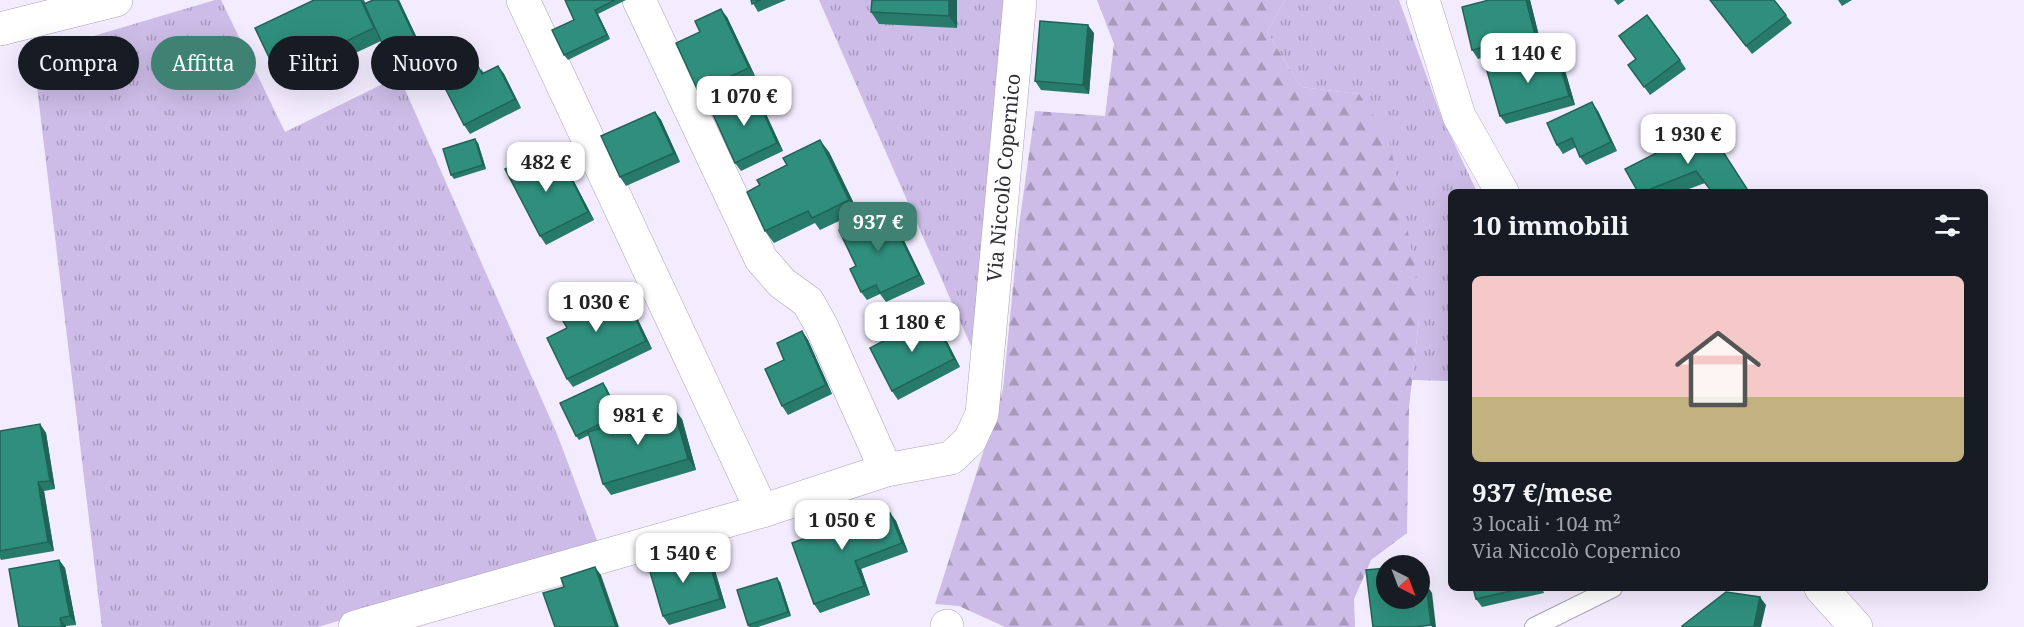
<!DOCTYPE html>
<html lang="it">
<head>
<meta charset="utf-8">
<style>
	:root { --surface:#171b24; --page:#242831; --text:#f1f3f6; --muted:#9ea1a6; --accent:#3f8173 }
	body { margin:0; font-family:"Noto Serif",serif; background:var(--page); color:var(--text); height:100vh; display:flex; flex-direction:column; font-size:22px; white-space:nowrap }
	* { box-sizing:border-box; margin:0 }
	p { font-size:20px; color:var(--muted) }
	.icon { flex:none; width:33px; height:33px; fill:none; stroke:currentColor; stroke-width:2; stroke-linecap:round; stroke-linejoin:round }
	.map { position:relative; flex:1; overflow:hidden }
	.sheet { position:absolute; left:1448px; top:189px; width:540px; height:402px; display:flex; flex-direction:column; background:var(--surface); border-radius:9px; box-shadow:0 6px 24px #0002 }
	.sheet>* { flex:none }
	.hud { position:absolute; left:18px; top:36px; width:570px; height:54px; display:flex; gap:12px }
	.needle { width:39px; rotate:138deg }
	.buttons { position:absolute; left:1376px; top:555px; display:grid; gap:12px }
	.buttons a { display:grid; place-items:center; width:54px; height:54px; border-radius:50%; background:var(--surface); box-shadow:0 6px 24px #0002; font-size:30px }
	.price { position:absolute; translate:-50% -51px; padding:0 14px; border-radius:12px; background:#fff; color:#222; font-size:20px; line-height:39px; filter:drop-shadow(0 2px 3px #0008) }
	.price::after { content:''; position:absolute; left:50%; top:36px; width:18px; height:14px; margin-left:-9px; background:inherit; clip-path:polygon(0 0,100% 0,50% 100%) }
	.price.active { background:var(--accent); color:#fff }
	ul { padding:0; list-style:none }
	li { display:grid; align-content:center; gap:12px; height:318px; padding:0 24px }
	li span { display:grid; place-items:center; height:186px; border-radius:9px; color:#555 }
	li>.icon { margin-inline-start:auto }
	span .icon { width:108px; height:108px; fill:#fffc; stroke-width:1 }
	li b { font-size:26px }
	h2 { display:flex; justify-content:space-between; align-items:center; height:72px; padding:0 24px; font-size:26px }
	.tag { padding:0 21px; border-radius:27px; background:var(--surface); box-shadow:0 6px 24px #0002; font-size:21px; line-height:54px }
	.tag.active { background:var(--accent); color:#fff }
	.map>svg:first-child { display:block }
</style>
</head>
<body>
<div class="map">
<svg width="2024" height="627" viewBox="0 0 2024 627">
	<defs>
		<pattern id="grass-tufts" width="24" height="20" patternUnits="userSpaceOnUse" patternTransform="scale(1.5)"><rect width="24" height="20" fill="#ccbce7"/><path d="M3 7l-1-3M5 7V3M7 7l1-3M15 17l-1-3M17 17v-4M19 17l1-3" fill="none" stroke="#a699bc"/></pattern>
		<pattern id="forest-firs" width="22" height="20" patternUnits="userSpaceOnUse" patternTransform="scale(1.5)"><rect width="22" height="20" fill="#ccbce7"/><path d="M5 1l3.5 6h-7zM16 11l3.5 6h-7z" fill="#a699bc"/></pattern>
	</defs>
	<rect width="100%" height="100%" fill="#f2ecfe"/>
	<g fill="url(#grass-tufts)">
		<polygon points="215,0 221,0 285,132 399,76 557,434 598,543 318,627 102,627 33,54"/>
		<polygon points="819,0 1008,0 975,355"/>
		<polygon points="1285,0 1399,0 1440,113 1477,192 1450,192 1450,381 1412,380 1419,320 1359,94 1301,87 1267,32"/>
	</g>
	<polygon fill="url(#forest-firs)" points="1097,0 1285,0 1267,32 1301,87 1359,94 1389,139 1415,267 1419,320 1409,407 1407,533 1371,560 1354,599 1355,627 1005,627 959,606 935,604 1003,389 1019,226 1035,111 1105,116 1114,44"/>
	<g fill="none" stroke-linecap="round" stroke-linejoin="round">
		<defs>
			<polyline id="lane" points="1534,627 1613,588"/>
			<g id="street">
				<polyline points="523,0 762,511"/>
				<polyline points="639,0 761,259 782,283 808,302 822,327 886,470"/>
				<polyline points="1423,0 1459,116 1502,192"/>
				<polyline points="0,29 116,0"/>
				<polyline points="1821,588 1856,627"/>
				<path id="s1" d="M 355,627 L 762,511 L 886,470 L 951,458 L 970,440 L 982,414 L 1020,0"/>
				<polyline points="947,627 947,626"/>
			</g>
		</defs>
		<use href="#lane" stroke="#aaa4b5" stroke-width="20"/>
		<use href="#street" stroke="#aaa4b5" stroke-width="34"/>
		<use href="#lane" stroke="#fff" stroke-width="18"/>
		<use href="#street" stroke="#fff" stroke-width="33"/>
	</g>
	<g fill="#287b6b">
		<polygon points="314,0 364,0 366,4 399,0 424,53 395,66 389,58 381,41 285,86 277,74"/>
		<polygon points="565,0 626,0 598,14 610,39 568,60 564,55 574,20"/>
		<polygon points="751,0 786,0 758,12"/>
		<polygon points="957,0 957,28 879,24 871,12"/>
		<polygon points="1530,0 1541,44 1478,59 1472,50"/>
		<polygon points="1614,0 1625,0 1618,5"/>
		<polygon points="1710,0 1774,0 1792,23 1752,54"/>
		<polygon points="1838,0 1852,0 1842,6"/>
		<polygon points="727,17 755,76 704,99 698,91 700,32"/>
		<polygon points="1094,33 1089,94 1041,90 1035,81"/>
		<polygon points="1556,52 1562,60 1575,105 1506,124 1500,116"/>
		<polygon points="1680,60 1686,69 1650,95 1628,65"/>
		<polygon points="498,66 504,74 521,108 470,134 464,125 481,69 484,73"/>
		<polygon points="754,92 760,101 783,151 741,171 735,163"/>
		<polygon points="1598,111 1617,151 1586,165 1580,157 1576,147 1563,154 1557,145"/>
		<polygon points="655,112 661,120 680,162 626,186 620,177"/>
		<polygon points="1715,139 1749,192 1712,192 1705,183 1681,192 1638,192"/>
		<polygon points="478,143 486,169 454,179 451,175"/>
		<polygon points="829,152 858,212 820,230 815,223 774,243 765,231"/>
		<polygon points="545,161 548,168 568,170 594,220 546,245 540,236"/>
		<polygon points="886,208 892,216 925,284 886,302 880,294 867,300 861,292 856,266"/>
		<polygon points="609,296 628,299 652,349 573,387 567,379 567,328"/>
		<polygon points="932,315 938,324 960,367 898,400 892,391"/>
		<polygon points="802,331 808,340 832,394 788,415 782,406 784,360"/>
		<polygon points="606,387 622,420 611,425 682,419 696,470 611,495 603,484 589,435 579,440 576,436"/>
		<polygon points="40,424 46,433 55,489 44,491 54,551 1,560 0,558 0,431"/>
		<polygon points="890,513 896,521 908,552 861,569 870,595 820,613 814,604 840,517 870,516 871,520"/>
		<polygon points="59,560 65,568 76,625 66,626 19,627"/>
		<polygon points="685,564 686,565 714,567 726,608 669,625 663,616"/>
		<polygon points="780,582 791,616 758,627 749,627 748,625"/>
		<polygon points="1473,588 1542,588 1544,593 1482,607 1476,599"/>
	</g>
	<g fill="#216457">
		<polygon points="397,0 399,0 424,53 418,44"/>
		<polygon points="949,0 957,0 957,28 949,16"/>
		<polygon points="1526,0 1530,0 1541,44 1535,35"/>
		<polygon points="721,9 727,17 755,76 749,68"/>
		<polygon points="595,10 598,14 610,39 607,35"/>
		<polygon points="1088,25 1094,33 1089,94 1083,85"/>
		<polygon points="1556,52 1562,60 1575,105 1569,96"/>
		<polygon points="498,66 504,74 521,108 515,99"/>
		<polygon points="754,92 760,101 783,151 777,143"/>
		<polygon points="1592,102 1598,111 1617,151 1611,142"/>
		<polygon points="655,112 661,120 680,162 674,153"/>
		<polygon points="475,139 478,143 486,169 483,165"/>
		<polygon points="820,140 829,152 858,212 849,200"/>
		<polygon points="539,152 545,161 553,178 547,169"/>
		<polygon points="562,161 568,170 594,220 588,212"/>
		<polygon points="886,208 892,216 925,284 919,275"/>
		<polygon points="622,290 628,299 652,349 646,341"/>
		<polygon points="932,315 938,324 960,367 954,359"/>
		<polygon points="802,331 808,340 832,394 826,385"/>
		<polygon points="603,383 606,387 622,420 618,415"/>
		<polygon points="673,407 682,419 696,470 688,459"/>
		<polygon points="40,424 46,433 55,489 50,481"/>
		<polygon points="38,482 44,491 54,551 48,542"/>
		<polygon points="864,508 870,516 875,529 869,521"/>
		<polygon points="890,513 896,521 908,552 902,543"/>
		<polygon points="679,555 685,564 688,574 682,566"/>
		<polygon points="708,558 714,567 726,608 720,599"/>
		<polygon points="59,560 65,568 76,625 70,616"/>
		<polygon points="855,561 861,569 870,595 864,586"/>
		<polygon points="595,567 601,575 619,627 616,627"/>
		<polygon points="1419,567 1422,572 1425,594 1419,585"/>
		<polygon points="777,578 780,582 791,616 788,612"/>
		<polygon points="1426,584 1432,593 1436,627 1432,627 1431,625"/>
		<polygon points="1760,597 1766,605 1761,627 1755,627 1754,626"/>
		<polygon points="60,618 66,626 66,627 62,627"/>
	</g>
	<g fill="#2f8f7c" stroke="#216457" stroke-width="1.5">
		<polygon points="314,0 361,0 374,28 277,74 255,28"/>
		<polygon points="373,0 397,0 418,44 389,58 364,4"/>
		<polygon points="565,0 615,0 595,10 607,35 564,55 552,30 574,20"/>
		<polygon points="751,0 761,0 752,4"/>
		<polygon points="872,0 949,0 949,16 871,12"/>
		<polygon points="1489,0 1526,0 1535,35 1472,50 1462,7"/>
		<polygon points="1710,0 1774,0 1786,15 1746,46"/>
		<polygon points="721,9 749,68 698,91 676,43 700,32 695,21"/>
		<polygon points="1647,15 1680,60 1644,87 1628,65 1636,59 1619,36"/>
		<polygon points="1040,21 1088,25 1083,85 1035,81"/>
		<polygon points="1556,52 1569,96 1500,116 1487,71"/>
		<polygon points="475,60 482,74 498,66 515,99 464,125 440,78"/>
		<polygon points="754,92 777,143 735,163 712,112"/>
		<polygon points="1592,102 1611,142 1580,157 1572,138 1557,145 1547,123"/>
		<polygon points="655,112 674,153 620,177 601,136"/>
		<polygon points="1707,127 1749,192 1712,192 1696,171 1643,192 1638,192 1625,169"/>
		<polygon points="475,139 483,165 451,175 443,149"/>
		<polygon points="820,140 849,200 812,218 808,211 765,231 747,192 760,185 757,180 787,165 783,158"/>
		<polygon points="539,152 547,169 562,161 588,212 540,236 505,169"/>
		<polygon points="886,208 919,275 880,293 876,285 861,292 850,269 856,266 839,230"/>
		<polygon points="603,288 607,297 622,290 646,341 567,379 547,338 567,328 562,319 577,311 573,303"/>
		<polygon points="932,315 954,359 892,391 870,348"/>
		<polygon points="802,331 826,385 782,406 765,369 784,360 777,343"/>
		<polygon points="603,383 618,415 576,436 560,403"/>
		<polygon points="673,407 688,459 603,484 588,432"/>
		<polygon points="40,424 50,481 38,482 48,542 0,551 0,431"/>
		<polygon points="864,508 869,521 890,513 902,543 855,561 864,586 814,604 792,543 819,533 814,520 837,512 839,517"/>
		<polygon points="679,555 682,566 708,558 720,599 663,616 648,565"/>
		<polygon points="59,560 70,616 60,618 62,627 19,627 9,569"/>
		<polygon points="1416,564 1416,566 1401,566"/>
		<polygon points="595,567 616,627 555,627 543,593 564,587 561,578"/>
		<polygon points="1386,568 1386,598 1419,598 1419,585 1426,584 1431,625 1415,627 1373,627 1366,570"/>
		<polygon points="777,578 788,612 748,625 737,590"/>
		<polygon points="1473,588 1524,588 1476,599"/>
		<polygon points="1726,592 1760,597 1754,626 1755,627 1682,627 1682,626"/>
	</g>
	<g text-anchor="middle" stroke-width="5" stroke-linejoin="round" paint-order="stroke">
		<g font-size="20" fill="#312f36" stroke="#fdfdfd">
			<text dy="7" stroke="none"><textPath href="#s1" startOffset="912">Via Niccolò Copernico</textPath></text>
		</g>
	</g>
</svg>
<div class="buttons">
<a><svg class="needle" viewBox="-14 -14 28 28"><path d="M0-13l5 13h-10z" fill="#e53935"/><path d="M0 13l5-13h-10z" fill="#9ea1a6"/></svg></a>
</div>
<b class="price" style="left:1528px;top:84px">1 140 €</b>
<b class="price" style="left:744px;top:127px">1 070 €</b>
<b class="price" style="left:1688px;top:165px">1 930 €</b>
<b class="price" style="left:546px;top:193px">482 €</b>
<b class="price active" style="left:878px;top:253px">937 €</b>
<b class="price" style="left:596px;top:333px">1 030 €</b>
<b class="price" style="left:912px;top:353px">1 180 €</b>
<b class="price" style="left:638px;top:446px">981 €</b>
<b class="price" style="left:842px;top:551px">1 050 €</b>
<b class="price" style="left:683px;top:584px">1 540 €</b>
<div class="hud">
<a class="tag">Compra</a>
<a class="tag active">Affitta</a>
<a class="tag">Filtri</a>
<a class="tag">Nuovo</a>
</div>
<section class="sheet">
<h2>10 immobili<svg class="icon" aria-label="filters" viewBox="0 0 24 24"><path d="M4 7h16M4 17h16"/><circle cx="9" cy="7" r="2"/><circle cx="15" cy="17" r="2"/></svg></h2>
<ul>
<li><span style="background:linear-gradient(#f6c9c9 65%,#c2b280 0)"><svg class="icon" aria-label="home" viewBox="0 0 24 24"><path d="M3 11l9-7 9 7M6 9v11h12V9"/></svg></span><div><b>937 €/mese</b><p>3 locali · 104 m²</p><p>Via Niccolò Copernico</p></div></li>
</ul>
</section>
</div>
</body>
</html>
